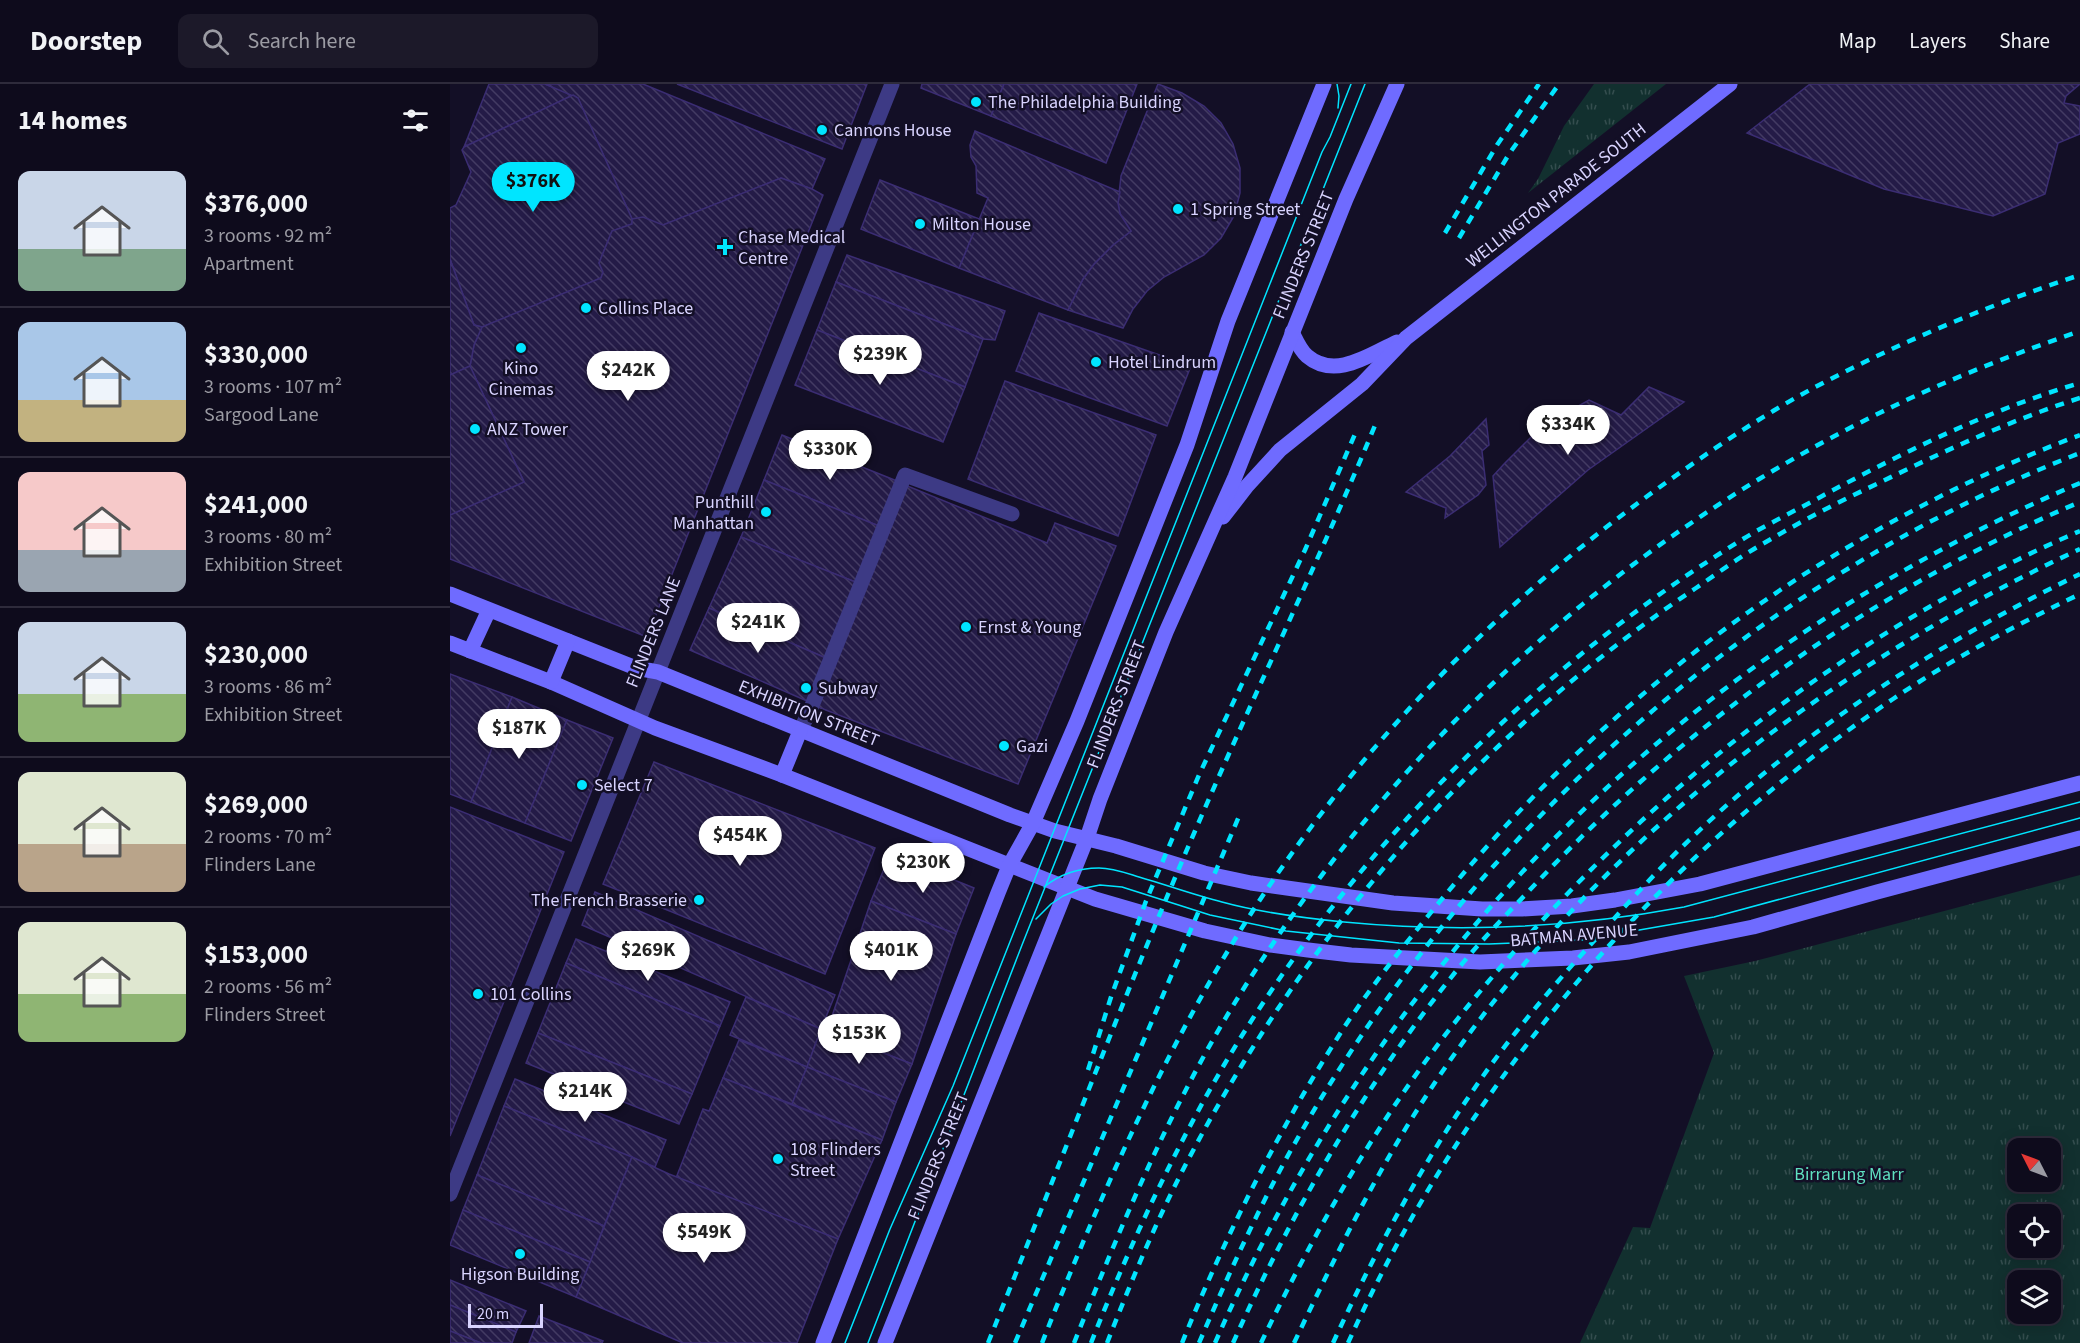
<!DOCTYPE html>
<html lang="en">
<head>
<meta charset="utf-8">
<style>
	:root { --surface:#0e0b1c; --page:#1c1929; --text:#f1f3f6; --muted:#9b9ba3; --line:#2e2b3b; --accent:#00e5ff }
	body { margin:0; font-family:"Source Sans 3",sans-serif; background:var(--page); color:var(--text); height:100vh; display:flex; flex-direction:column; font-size:22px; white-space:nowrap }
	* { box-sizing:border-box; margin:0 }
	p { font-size:20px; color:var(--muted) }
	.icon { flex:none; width:33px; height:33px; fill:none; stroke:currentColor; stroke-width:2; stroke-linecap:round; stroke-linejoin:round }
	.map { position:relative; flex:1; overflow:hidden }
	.panel { display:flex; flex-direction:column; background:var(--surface); width:450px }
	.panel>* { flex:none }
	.needle { width:39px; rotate:312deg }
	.tools { position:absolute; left:1557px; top:1054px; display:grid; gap:12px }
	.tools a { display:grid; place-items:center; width:54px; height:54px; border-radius:12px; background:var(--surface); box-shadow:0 3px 15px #0003,0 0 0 2px var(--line); font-size:30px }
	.scale { position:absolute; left:18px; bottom:15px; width:75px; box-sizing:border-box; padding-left:6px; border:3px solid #d9d4ff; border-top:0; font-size:16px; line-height:21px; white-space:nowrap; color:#d9d4ff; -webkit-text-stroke:4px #130f26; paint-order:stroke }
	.price { position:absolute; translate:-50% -51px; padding:0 14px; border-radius:21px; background:#fff; color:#222; font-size:20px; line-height:39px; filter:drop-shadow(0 2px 3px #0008) }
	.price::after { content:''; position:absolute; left:50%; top:36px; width:18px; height:14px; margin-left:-9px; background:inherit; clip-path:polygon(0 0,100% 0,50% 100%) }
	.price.active { background:var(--accent); color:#111 }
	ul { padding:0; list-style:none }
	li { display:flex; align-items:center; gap:18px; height:150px; padding:0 18px }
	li+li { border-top:2px solid var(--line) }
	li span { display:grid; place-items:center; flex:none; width:168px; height:120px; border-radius:12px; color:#555 }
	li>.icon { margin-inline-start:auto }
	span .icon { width:72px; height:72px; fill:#fffc; stroke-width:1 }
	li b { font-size:26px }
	h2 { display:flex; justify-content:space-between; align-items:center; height:72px; padding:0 18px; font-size:26px }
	header { display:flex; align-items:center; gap:36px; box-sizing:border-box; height:84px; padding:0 30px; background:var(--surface); border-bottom:2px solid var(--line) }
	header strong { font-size:28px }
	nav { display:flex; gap:33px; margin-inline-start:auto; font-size:21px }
	.search { width:420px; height:54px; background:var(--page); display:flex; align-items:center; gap:15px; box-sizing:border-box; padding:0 21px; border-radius:12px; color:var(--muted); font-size:22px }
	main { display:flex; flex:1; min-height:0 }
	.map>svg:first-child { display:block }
</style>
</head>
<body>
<header>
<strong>Doorstep</strong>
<div class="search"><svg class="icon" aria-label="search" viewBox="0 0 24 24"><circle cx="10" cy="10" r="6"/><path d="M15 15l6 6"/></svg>Search here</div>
<nav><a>Map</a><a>Layers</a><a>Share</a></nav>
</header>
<main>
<section class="panel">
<h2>14 homes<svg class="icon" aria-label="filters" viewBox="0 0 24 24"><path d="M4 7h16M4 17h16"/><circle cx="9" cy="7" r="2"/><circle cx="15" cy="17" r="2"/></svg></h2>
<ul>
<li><span style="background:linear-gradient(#c9d6e8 65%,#7fa58c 0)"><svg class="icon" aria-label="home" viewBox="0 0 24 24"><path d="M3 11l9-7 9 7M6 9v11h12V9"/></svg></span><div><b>$376,000</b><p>3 rooms · 92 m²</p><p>Apartment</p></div></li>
<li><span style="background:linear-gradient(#a9c7e8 65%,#c2b280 0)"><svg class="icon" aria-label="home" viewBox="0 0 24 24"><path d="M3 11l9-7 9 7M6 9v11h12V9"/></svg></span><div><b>$330,000</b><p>3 rooms · 107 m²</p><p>Sargood Lane</p></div></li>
<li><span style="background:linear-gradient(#f6c9c9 65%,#9aa5b1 0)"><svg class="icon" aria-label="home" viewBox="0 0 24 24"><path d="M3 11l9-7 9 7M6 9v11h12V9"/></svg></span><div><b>$241,000</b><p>3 rooms · 80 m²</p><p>Exhibition Street</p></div></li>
<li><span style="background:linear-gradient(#c9d6e8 60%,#8fb573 0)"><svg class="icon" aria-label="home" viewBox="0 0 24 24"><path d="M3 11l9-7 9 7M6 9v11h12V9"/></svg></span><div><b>$230,000</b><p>3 rooms · 86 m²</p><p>Exhibition Street</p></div></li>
<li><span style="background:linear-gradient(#dfe7d0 60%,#b9a48a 0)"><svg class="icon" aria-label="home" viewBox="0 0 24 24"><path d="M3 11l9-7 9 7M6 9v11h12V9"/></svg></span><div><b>$269,000</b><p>2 rooms · 70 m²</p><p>Flinders Lane</p></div></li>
<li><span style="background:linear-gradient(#dfe7d0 60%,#8fb573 0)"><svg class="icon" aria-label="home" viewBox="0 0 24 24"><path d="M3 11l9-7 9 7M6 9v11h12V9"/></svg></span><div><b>$153,000</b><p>2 rooms · 56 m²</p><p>Flinders Street</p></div></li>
</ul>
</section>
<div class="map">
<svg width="1630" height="1259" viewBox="0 0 1630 1259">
	<defs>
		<pattern id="park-tufts" width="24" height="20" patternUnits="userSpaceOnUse" patternTransform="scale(1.5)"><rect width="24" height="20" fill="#12302f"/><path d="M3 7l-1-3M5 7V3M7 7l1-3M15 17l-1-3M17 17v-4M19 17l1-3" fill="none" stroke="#344d4e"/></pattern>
		<pattern id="building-back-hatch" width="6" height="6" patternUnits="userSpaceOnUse" patternTransform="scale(1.5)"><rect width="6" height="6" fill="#241b47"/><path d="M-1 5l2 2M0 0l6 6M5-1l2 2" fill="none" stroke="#433b63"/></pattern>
	</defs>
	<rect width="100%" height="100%" fill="#130f26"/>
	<g fill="url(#park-tufts)" fill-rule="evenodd">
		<polygon points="1144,0 1216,0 1078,109 1088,95 1114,42"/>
		<path d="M 1630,791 L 1630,1259 L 1130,1259 L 1183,1143 L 1200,1144 L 1264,969 L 1234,892 L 1305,877 ZM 1568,1065 L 1600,1065 L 1600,1098 L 1568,1098 ZM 1568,1131 L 1600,1131 L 1600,1164 L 1568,1164 ZM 1568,1197 L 1600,1197 L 1600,1230 L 1568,1230 Z"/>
	</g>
	<g fill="url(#building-back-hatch)" stroke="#3b2d73" stroke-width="1.5">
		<polygon points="39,0 95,0 123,11 14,63"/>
		<polygon points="95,0 193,0 375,75 362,105 331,94 213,141 187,206 233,319 218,359 101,412 74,398 20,282 24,261 32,243 151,194 153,188 149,179 162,147 182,140 182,135 128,14"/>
		<polygon points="227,0 417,0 392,65"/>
		<polygon points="472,0 554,0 541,32 471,4"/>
		<polygon points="554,0 687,0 656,79 541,32"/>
		<polygon points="708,0 732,9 754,22 771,39 783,60 790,84 790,109 784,132 771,154 754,171 714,193 697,207 683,225 673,244 618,226 633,195 644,180 663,161 681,147 670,130 668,119 671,92"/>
		<polygon points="1360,0 1630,0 1616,12 1614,19 1630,22 1630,50 1608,59 1595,110 1543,132 1434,105 1297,49"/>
		<polygon points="123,11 128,14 182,135 182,140 162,147 149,179 153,188 151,194 32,243 24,241 0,175 0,124 6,121 21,88 12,66 14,63"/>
		<polygon points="525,47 670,108 668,119 670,130 681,147 663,161 644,180 633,195 618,226 509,184 538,114 527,109 526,82 521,73 520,61"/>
		<polygon points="331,94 362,105 373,111 197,553 0,475 0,431 74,398 20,282 24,261 32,243 151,194 153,188 149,179 162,147 182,140 182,135 193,133 213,141"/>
		<polygon points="430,96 529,135 509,184 411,145"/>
		<polygon points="397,171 555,227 545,256 533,255 386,198"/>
		<polygon points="0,175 24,241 32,243 24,261 20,282 0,291"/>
		<polygon points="386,198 533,255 515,303 367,246"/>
		<polygon points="589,229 741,282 717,342 566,287"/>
		<polygon points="367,246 515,303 493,358 345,301"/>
		<polygon points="20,282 74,398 0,431 0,291"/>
		<polygon points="555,297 706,351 668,452 518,395"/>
		<polygon points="1199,303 1234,318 1138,386 1050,463 1043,392 1054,380 1081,353 1114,330 1139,316 1171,331"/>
		<polygon points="1036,335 1039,361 1032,367 1036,401 1028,411 995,434 996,424 956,408 1000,372"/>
		<polygon points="332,351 447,397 429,442 314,396"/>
		<polygon points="314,396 429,442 408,499 291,453"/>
		<polygon points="455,401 597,459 605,439 666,462 568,700 368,623"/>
		<polygon points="291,453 408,499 376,574 259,524"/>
		<polygon points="259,524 376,574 357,617 240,566"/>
		<polygon points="0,590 62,613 21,718 0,710"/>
		<polygon points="62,613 117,636 75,739 21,718"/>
		<polygon points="117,636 163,654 121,757 75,739"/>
		<polygon points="204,678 425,764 375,890 153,800"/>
		<polygon points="0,723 114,768 0,1052"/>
		<polygon points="440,770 524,804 506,850 421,817"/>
		<polygon points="145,808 385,911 371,945 132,841"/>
		<polygon points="421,817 506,850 462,980 377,947"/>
		<polygon points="126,855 280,918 270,942 116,879"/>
		<polygon points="116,879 270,942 242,1010 88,949"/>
		<polygon points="296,913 371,945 357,983 280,951"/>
		<polygon points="371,945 462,980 446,1018 357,983"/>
		<polygon points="88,949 242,1010 229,1040 76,979"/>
		<polygon points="289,956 357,983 342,1020 273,994"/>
		<polygon points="357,983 446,1018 432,1056 342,1020"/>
		<polygon points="273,994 432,1056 388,1155 226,1094 253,1025 259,1027"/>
		<polygon points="65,995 216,1056 205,1083 54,1022"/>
		<polygon points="54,1022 182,1073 154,1142 27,1091"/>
		<polygon points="182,1073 219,1090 388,1155 347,1259 233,1259 126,1213"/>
		<polygon points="27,1091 154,1142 140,1178 13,1126"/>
		<polygon points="13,1126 140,1178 126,1213 0,1161"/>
		<polygon points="0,1196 76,1227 66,1248 0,1221"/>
		<polygon points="0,1221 66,1248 62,1259 31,1259 0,1247"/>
		<polygon points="89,1232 153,1257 152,1259 79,1259"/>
		<polygon points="0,1247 31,1259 0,1259"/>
	</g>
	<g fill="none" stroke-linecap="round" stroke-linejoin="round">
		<g stroke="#3d3a85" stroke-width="15">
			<polyline points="350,647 361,624 455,391 562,430"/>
			<polyline points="0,1110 442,0"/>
		</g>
		<g stroke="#6f6bff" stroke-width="15">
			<path d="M 842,248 C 846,256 850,266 857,272 C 885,296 919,271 947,258"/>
			<polyline points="773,433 797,402 830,366 912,300 956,254 1280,0"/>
			<polyline points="0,510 186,584 208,588 560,731 605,747 666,762 754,789 801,799 943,819 1032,825 1072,825 1122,822 1165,816 1250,800 1630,699"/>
			<polyline points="0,559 101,598 205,644 332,691 645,815 755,847 820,861 858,866 901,871 1030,878 1123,874 1179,868 1303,843 1427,808 1630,754"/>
			<polyline points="20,567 39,526"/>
			<polyline points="101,598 118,557"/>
			<polyline points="332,691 350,647"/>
			<polyline points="373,1259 548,809 559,782 583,739 627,637 737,361 778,237 874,0"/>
			<polyline points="435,1259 637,754 650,715 716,548 785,393 896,115 947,0"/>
		</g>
		<g stroke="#00e5ff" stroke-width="1.5">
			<polyline points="887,0 889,12 888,24"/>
			<path d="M 594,803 C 610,790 629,784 649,784 C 663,784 676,789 689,793 C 717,801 744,811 772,818 C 812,829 853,834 894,838 C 1008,849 1122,844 1234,823 L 1630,718"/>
			<polyline points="586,835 601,820 613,812 630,805 650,801 672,803 760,831 836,847 949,859 1039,860 1132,856 1264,833 1630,734"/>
			<polyline points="395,1259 440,1145 503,1002 872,68 880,53 901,0"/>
			<polyline points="418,1259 572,861 915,0"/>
		</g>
		<g stroke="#00e5ff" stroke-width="4.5" stroke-dasharray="9 8" stroke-linecap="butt">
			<polyline points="995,149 1047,61 1089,0"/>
			<polyline points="1009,154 1059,70 1109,0"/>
			<polyline points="638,986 661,913 696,817 749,691 855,466 905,350"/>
			<path d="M 538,1259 C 607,1088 672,916 745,747 C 804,610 869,477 926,339"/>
			<polyline points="565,1259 790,730"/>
			<path d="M 592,1259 C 648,1117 710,976 790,847 C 897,675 1039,527 1203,408 C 1257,369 1313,330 1373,299 C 1455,256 1542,220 1630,191"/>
			<path d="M 624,1259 C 673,1137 723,1016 794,904 C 950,655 1178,449 1444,322 C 1504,293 1567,269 1630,247"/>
			<path d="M 641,1259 C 679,1163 722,1070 774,981 C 899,770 1084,584 1293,455 C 1319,439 1347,426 1374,411 C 1456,367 1541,325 1630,299"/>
			<path d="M 657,1259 C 681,1198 706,1137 737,1078 C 858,847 1028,650 1246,504 C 1265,491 1284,477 1304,465 C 1344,441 1386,419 1429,399 C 1494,367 1561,336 1630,314"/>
			<path d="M 732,1259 C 777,1148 830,1043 895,942 C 923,900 955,860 987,821 C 1158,611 1376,447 1630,351"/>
			<path d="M 749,1259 C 777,1194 806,1129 841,1066 C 1013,757 1299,498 1630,369"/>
			<path d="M 765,1259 C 937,866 1235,568 1630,399"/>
			<path d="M 783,1259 C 842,1127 916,999 1007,886 C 1029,859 1053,834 1077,809 C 1232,642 1420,507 1630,418"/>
			<path d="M 811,1259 C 868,1140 935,1024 1018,922 C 1182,721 1391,550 1630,447"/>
			<path d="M 844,1259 C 885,1173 927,1086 980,1006 C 1137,767 1373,585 1630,465"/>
			<path d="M 883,1259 C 924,1170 969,1085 1024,1005 C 1063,948 1107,897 1153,847 C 1179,818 1204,790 1232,763 C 1347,650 1486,560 1630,490"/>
			<path d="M 898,1259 C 1015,1000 1208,773 1443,615 C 1502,575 1566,541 1630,510"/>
		</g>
	</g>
	<g fill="#00e5ff" stroke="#130f26" stroke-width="2">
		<circle cx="526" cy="18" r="6"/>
		<circle cx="372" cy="46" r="6"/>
		<circle cx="728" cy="125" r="6"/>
		<circle cx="470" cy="140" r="6"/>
		<path d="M272 154h6v6h6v6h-6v6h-6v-6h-6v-6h6z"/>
		<circle cx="136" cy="224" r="6"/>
		<circle cx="71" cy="264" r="6"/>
		<circle cx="646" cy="278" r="6"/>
		<circle cx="25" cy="345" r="6"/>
		<circle cx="316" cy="428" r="6"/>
		<circle cx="516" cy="543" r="6"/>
		<circle cx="356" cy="604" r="6"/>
		<circle cx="554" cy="662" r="6"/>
		<circle cx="132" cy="701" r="6"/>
		<circle cx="249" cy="816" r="6"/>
		<circle cx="28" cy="910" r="6"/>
		<circle cx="328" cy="1075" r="6"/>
		<circle cx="70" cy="1170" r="6"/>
	</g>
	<g text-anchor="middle" stroke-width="5" stroke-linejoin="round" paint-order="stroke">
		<g font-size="18" fill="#d9d4ff" stroke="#130f26" text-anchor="start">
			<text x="538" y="24">The Philadelphia Building</text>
			<text x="384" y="52">Cannons House</text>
			<text x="740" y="131">1 Spring Street</text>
			<text x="482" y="146">Milton House</text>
			<text x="288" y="159">Chase Medical<tspan x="288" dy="21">Centre</tspan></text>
			<text x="148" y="230">Collins Place</text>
			<text x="658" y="284">Hotel Lindrum</text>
			<text x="71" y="290" text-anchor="middle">Kino<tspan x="71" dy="21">Cinemas</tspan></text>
			<text x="37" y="351">ANZ Tower</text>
			<text x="304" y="424" text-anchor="end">Punthill<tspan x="304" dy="21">Manhattan</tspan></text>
			<text x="528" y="549">Ernst &amp; Young</text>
			<text x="368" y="610">Subway</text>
			<text x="566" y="668">Gazi</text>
			<text x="144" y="707">Select 7</text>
			<text x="237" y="822" text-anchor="end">The French Brasserie</text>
			<text x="40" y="916">101 Collins</text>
			<text x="340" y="1071">108 Flinders<tspan x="340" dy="21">Street</tspan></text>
			<text x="70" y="1196" text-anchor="middle">Higson Building</text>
		</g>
		<g font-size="18" fill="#d9d4ff" stroke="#130f26">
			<text transform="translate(1106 111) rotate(-38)" y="6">WELLINGTON PARADE SOUTH</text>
			<text transform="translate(853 171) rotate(-68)" y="6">FLINDERS STREET</text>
			<text transform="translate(203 548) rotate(-68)" y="6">FLINDERS LANE</text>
			<text transform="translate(666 620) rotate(-69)" y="6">FLINDERS STREET</text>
			<text transform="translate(359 629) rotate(22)" y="6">EXHIBITION STREET</text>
			<text transform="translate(1124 851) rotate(-5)" y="6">BATMAN AVENUE</text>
			<text transform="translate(488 1072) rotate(-68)" y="6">FLINDERS STREET</text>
		</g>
		<g font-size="18" fill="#5fe0c0" stroke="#130f26">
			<text x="1399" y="1096">Birrarung Marr</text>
		</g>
	</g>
</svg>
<div class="tools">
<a><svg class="needle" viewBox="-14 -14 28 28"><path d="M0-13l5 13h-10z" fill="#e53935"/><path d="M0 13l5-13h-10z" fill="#9b9ba3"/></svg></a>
<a><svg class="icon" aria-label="locate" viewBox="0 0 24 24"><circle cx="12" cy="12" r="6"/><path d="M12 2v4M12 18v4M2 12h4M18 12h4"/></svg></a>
<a><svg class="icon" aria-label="layers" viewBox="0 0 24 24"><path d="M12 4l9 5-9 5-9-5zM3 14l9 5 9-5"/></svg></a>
</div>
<div class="scale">20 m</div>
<b class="price active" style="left:83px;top:129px">$376K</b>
<b class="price" style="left:430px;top:302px">$239K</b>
<b class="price" style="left:178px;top:318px">$242K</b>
<b class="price" style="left:1118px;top:372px">$334K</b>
<b class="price" style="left:380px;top:397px">$330K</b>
<b class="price" style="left:308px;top:570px">$241K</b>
<b class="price" style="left:69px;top:676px">$187K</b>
<b class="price" style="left:290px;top:783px">$454K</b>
<b class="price" style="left:473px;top:810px">$230K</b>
<b class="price" style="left:198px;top:898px">$269K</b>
<b class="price" style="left:441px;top:898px">$401K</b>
<b class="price" style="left:409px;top:981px">$153K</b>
<b class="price" style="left:135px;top:1039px">$214K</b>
<b class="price" style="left:254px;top:1180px">$549K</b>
</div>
</main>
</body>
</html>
